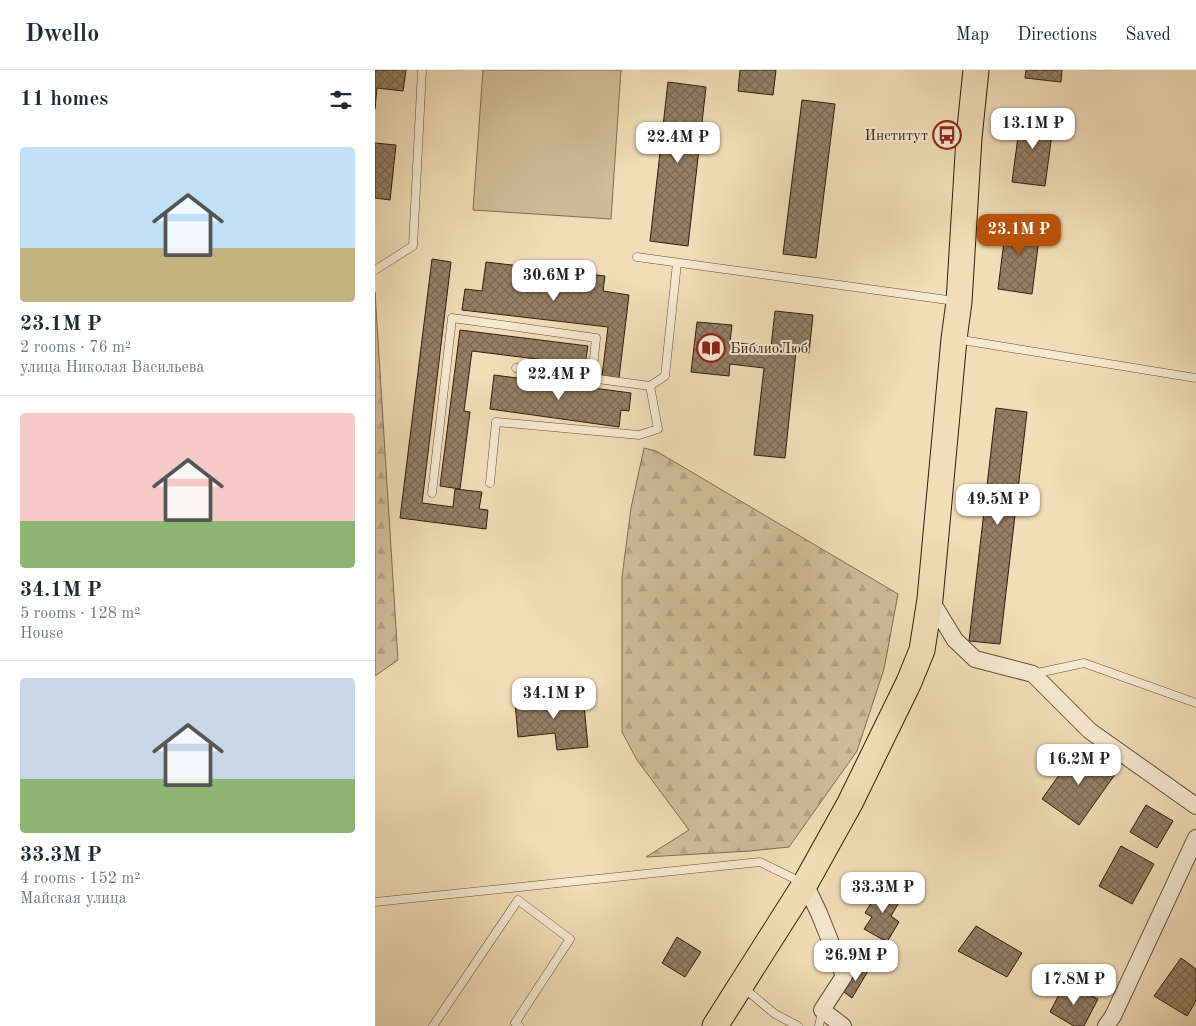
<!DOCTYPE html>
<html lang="en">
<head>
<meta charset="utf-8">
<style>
	:root { --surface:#fff; --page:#f6f6f7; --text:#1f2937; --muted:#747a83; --line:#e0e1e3; --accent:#b45309 }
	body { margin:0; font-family:"Old Standard TT",serif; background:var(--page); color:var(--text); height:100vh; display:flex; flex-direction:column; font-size:19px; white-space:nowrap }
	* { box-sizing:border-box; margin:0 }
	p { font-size:16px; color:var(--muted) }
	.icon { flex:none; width:28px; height:28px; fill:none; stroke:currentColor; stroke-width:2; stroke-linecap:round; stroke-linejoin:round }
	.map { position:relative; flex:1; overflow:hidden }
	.panel { display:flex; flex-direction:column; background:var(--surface); width:375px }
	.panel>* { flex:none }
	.price { position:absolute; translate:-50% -42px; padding:0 11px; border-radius:10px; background:#fff; color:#222; font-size:16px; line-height:32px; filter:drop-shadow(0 1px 2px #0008) }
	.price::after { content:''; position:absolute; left:50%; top:30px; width:15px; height:11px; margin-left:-8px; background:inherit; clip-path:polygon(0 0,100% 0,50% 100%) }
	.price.on { background:var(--accent); color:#fff }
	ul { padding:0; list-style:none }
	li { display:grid; align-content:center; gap:10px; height:265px; padding:0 20px }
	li+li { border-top:1px solid var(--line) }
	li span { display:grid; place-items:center; height:155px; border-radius:5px; color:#555 }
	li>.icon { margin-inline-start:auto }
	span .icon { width:90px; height:90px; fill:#fffc; stroke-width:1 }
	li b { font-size:21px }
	h2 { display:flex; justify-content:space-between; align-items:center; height:60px; padding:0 20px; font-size:21px }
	header { display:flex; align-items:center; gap:30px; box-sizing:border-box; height:70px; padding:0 25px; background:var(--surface); border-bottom:1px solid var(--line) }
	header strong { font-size:24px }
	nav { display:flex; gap:28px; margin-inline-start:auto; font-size:18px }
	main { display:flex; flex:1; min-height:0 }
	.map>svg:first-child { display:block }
</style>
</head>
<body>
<header>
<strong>Dwello</strong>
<nav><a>Map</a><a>Directions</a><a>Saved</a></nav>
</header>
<main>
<section class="panel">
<h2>11 homes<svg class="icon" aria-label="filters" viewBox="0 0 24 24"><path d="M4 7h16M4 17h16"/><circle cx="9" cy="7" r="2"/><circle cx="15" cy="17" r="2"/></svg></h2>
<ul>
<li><span style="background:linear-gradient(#bfe0f5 65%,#c2b280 0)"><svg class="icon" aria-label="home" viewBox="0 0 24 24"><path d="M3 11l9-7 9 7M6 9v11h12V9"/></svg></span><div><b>23.1M ₽</b><p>2 rooms · 76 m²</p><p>улица Николая Васильева</p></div></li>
<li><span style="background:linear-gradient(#f6c9c9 70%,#8fb573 0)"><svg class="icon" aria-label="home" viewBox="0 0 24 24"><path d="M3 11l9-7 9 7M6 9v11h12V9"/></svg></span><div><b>34.1M ₽</b><p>5 rooms · 128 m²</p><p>House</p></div></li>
<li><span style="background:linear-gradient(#c9d6e8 65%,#8fb573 0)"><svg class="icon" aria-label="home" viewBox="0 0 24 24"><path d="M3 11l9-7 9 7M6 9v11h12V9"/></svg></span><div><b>33.3M ₽</b><p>4 rooms · 152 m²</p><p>Майская улица</p></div></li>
</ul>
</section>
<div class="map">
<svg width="821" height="956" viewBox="0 0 821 956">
	<defs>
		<pattern id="forest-firs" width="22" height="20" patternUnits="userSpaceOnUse" patternTransform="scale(1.25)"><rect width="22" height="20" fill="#d1bc9a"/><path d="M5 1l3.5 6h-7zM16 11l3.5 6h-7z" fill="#b4a184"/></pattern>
		<pattern id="building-cross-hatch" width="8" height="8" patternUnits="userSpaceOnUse" patternTransform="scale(1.25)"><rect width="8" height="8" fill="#958065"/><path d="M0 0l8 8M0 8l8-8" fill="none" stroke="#7a6852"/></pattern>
	</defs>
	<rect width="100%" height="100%" fill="#f1ddb7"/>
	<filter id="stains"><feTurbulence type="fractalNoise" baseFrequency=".004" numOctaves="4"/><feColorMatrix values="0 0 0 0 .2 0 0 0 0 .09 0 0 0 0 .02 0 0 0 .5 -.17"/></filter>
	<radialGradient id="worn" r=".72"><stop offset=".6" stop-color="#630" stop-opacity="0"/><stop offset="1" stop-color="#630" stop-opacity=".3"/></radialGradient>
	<g fill="url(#forest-firs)" stroke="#826c53">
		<polygon points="0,222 23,590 0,606"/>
		<polygon points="269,378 281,381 523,524 509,599 482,681 414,777 375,781 271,787 314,760 262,690 247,662 247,507 256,438"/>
	</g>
	<polygon fill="#d1bc9a" stroke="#826c53" points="108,0 246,0 236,149 98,140"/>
	<g fill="url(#building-cross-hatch)" stroke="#321c0c">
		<polygon points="0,0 31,0 28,21 2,18 0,39"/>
		<polygon points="365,0 401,0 398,25 363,21"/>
		<polygon points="651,0 687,0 686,12 650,8"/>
		<polygon points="293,12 331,17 313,176 275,171"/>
		<polygon points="427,30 460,34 441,188 408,184"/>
		<polygon points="646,44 679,49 670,116 637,112"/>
		<polygon points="0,73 21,75 15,130 0,128"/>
		<polygon points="632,147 666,152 657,224 623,219"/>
		<polygon points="57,189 76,192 47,433 78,437 80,419 107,422 104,439 113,440 111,459 25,448"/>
		<polygon points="111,192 230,206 228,221 254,225 244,308 227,306 233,257 87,240 90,219 107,221"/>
		<polygon points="400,241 438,245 434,283 421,281 410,388 379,385 389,298 355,294 354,306 316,302 322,252 357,255 355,272 396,277"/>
		<polygon points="85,260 213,276 210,295 97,281 89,341 95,342 85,419 65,416"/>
		<polygon points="119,305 256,323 254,341 246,340 244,357 115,339"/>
		<polygon points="621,338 652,342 625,574 594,571"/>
		<polygon points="208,625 213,677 182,680 180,663 143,667 140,632"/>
		<polygon points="704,677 741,703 704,755 667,729"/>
		<polygon points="771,735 798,751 782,778 755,762"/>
		<polygon points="746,776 779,794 757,834 724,816"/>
		<polygon points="507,815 527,827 516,846 524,852 512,872 489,859 497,847 490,843"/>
		<polygon points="601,856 647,883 632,907 583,881"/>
		<polygon points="302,867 326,882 310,907 287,893"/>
		<polygon points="806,888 821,899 821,931 812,946 779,926"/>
		<polygon points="485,896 493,901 477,928 469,922"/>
		<polygon points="690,913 723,929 709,956 699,956 675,942"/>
	</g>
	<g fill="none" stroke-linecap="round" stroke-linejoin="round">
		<defs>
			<g id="lane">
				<polyline points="262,187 580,231"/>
				<polyline points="0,200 38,176 47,0"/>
				<polyline points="581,269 821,308"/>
				<polyline points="141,298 275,316 290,306 302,193"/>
				<polyline points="115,413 121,352 264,365 283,359 275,316"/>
				<polyline points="57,423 77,248 221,268 217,308"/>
				<polyline points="658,604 709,593 821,633"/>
				<polyline points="0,832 385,792 426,812"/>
				<polyline points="369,918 400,944 423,956"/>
				<polyline points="58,956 143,830 195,869 140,953 144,956"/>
				<polyline points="444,956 447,941"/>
			</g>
			<g id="street">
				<polyline points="555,529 580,570 600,589 658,604 715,661 821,736"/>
				<polyline points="430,814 444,843 469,906 447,940 468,956"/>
				<polyline points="731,956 738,946 821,768"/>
			</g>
			<polyline id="primary" points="340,956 430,814 475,733 534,612 547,580 555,529 579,269 584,232 594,68 601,0"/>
		</defs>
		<use href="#lane" stroke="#624c37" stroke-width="9"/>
		<use href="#street" stroke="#624c37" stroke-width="18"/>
		<use href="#primary" stroke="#321c0c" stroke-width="27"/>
		<use href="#lane" stroke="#f6e9d0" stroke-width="8"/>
		<use href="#street" stroke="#f6e9d0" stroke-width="16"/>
		<use href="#primary" stroke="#f1ddb7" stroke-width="25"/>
	</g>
	<defs>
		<symbol id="bus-ring" viewBox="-11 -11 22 22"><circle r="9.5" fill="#f6e9d0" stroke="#8f2418" stroke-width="1.5"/><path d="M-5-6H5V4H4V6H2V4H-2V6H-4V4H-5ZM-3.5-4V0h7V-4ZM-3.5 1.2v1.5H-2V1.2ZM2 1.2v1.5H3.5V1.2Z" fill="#8f2418"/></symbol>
		<symbol id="library-ring" viewBox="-11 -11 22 22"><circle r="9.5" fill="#f6e9d0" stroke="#8f2418" stroke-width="1.5"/><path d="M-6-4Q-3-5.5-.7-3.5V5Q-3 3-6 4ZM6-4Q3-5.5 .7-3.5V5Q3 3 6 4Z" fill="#8f2418"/></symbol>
	</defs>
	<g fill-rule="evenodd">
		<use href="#bus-ring" x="556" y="49" width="32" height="32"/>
		<use href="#library-ring" x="320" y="262" width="32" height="32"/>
	</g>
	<g text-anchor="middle" stroke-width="4" stroke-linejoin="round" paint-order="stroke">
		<g font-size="15" fill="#321c0c" stroke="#f6e9d0" text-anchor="end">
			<text x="553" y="70">Институт</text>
			<text x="355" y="283" text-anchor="start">БиблиоЛюб</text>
		</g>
	</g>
	<rect width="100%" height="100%" filter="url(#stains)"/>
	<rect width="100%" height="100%" fill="url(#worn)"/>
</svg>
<b class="price" style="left:658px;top:80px">13.1M ₽</b>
<b class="price" style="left:303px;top:94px">22.4M ₽</b>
<b class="price on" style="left:644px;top:186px">23.1M ₽</b>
<b class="price" style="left:179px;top:232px">30.6M ₽</b>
<b class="price" style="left:184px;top:331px">22.4M ₽</b>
<b class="price" style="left:623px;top:456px">49.5M ₽</b>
<b class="price" style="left:179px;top:650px">34.1M ₽</b>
<b class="price" style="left:704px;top:716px">16.2M ₽</b>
<b class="price" style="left:508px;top:844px">33.3M ₽</b>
<b class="price" style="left:481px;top:912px">26.9M ₽</b>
<b class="price" style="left:699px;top:936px">17.8M ₽</b>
</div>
</main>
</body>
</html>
